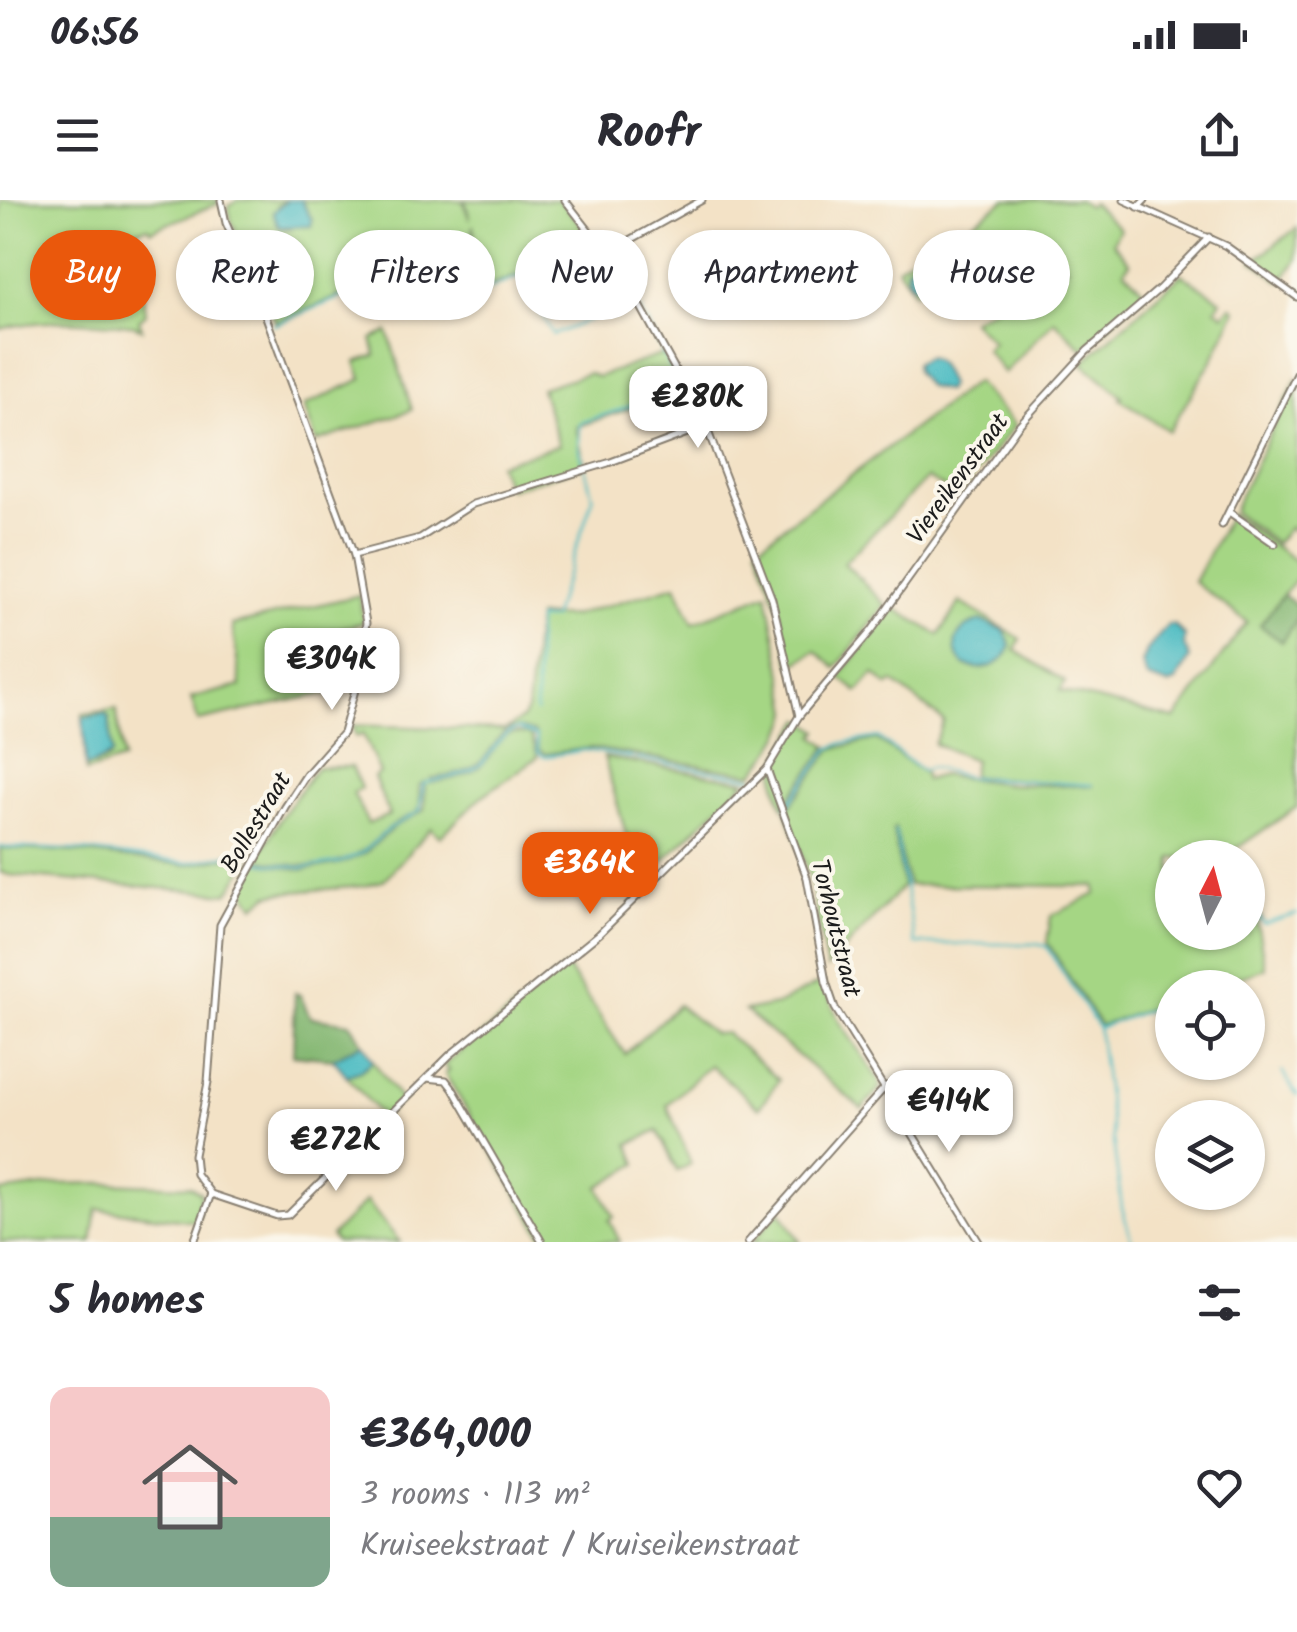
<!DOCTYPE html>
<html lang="en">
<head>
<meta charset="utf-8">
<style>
	:root { --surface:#fff; --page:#f7f7f7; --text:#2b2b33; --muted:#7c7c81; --accent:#ea580c }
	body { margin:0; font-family:Kalam,sans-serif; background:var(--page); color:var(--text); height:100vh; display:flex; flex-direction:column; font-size:38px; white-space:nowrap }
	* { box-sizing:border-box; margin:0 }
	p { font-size:32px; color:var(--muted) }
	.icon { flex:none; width:55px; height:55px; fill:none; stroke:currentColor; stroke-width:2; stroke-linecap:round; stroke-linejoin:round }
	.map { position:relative; height:1042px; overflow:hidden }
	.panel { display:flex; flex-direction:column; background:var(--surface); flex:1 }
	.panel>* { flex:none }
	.top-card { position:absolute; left:30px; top:30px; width:1238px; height:90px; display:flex; gap:20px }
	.needle { width:65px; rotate:6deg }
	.buttons { position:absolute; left:1155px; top:640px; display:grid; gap:20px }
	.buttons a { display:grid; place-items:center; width:110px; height:110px; border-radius:50%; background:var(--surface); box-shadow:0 2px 8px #0004; font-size:50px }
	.price { position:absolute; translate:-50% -85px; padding:0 22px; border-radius:20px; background:#fff; color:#222; font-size:32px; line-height:65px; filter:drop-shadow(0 2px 5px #0008) }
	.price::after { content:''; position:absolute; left:50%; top:60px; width:30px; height:22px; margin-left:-15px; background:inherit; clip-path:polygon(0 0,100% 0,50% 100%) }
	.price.selected { background:var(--accent); color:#fff }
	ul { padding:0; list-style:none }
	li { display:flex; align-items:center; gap:30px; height:250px; padding:0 50px }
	li span { display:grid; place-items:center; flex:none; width:280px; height:200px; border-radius:20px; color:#555 }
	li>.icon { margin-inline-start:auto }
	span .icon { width:120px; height:120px; fill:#fffc; stroke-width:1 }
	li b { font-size:42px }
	h2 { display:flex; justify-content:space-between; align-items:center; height:120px; padding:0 50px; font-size:42px }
	.tag { padding:0 35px; border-radius:45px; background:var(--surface); box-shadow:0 2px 8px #0004; font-size:35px; line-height:90px }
	.tag.selected { background:var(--accent); color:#fff }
	.status { display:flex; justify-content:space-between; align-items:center; height:70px; padding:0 50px; background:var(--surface); direction:ltr }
	.status svg { height:28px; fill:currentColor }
	header { display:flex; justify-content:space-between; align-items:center; height:130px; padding:0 50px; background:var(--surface); font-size:45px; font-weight:800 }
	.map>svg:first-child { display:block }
</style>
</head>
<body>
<div class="status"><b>06:56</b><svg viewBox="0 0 49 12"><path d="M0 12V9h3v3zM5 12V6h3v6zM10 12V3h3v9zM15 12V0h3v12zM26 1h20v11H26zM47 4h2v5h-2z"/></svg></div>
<header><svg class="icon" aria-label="menu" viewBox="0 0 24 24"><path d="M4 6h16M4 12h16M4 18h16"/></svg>Roofr<svg class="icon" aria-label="share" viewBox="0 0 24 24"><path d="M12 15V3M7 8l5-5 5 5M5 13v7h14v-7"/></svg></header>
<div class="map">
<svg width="1297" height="1042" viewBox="0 0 1297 1042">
	<rect width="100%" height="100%" fill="#fbf7ec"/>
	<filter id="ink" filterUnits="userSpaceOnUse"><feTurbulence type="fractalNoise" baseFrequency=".01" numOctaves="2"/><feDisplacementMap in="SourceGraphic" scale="20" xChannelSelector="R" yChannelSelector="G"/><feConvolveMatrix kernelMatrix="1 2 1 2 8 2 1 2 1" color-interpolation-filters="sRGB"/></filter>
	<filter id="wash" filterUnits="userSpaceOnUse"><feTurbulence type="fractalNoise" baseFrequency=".0048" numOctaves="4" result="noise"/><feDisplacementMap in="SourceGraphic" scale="40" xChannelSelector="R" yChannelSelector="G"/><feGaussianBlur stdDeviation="2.25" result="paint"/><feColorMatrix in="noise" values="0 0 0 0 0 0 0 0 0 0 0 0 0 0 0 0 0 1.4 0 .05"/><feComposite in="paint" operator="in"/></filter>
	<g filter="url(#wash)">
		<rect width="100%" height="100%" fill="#f3e2c6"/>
		<g fill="#a5d684" stroke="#607950" stroke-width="2.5">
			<path d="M 0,0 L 218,0 L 218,4 L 150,31 L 148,27 L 134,31 L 136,39 L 100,42 L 105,63 L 140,65 L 146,114 L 139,120 L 142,129 L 133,125 C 87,122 45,117 0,129 Z"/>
			<path d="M 238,0 L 288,0 L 277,6 L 279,27 C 290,32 299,22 309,26 L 312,20 L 301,0 L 462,0 L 470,20 L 465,0 L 560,0 L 593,39 L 528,71 L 431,110 L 412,68 L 475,40 L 473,25 L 471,40 L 276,123 L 231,20 L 228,6 Z"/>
			<polygon points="1005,0 1079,0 1088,6 1092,3 1120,29 1113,42 1130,63 1124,70 1144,91 1145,95 1083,149 1054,120 1004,173 985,149 993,142 971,120 1026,90 1033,97 1056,78 1054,74 1067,67 1033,27 914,92 897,67 950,30 955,35"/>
			<polygon points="1297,28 1297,60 1281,82 1253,61"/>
			<polygon points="1182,74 1221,100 1216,109 1224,115 1231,106 1236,110 1214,157 1169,231 1120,199 1122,196 1082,163"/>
			<polygon points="388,132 412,210 316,242 304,206 362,179 356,162 376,155 372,139"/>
			<polygon points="663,154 684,190 576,227 585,266 509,289 498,264 559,245 541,188 588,173 597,177"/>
			<polygon points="1297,178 1297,332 1290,327 1276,343 1234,312 1234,308"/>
			<polygon points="975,182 1015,225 959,296 927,278 844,363 886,405 836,468 816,451 791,466 780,413 757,347"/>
			<polygon points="1230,314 1297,362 1297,378 1260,425 1281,441 1297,419 1297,607 1224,657 1172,658 1172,732 1248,732 1248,698 1262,719 1257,722 1265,768 1209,787 1172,788 1172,801 1100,826 1047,742 1051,716 1096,694 1096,686 908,685 895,628 893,630 903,686 827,768 810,677 786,611 832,549 876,539 924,573 925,580 941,575 1009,584 1094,586 971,576 974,560 934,544 944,521 893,482 888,486 874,474 858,492 839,477 894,408 939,435 960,402 1021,439 1015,450 1065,482 1060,491 1175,519 1247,422 1194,382"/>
			<path d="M 676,385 L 693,423 L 767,393 L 790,511 C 786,534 768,557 753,574 L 591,548 L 545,554 L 539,550 L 535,533 C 498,517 500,546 478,564 C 467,574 445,576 431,579 L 431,583 C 446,580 467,577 479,567 C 501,551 494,526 531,535 L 538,557 L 481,597 L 440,637 L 431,628 L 383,681 L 364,686 L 279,693 L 269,695 L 255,706 L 244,690 L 255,662 L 302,670 L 342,663 L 364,654 L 394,627 L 424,610 L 425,582 L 419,586 L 420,606 L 416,613 C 389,624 386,632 365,649 C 334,672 292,667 257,659 L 283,614 L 317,567 L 352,567 L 361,588 L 353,593 L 368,624 L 389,615 L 374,577 L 380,573 L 363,534 L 356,537 L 351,525 L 505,530 L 523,518 L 527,510 L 537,417 L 572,416 Z"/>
			<polygon points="360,395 363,423 294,439 295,447 310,445 311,450 321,449 319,464 356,468 353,487 198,521 191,498 241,486 232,425"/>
			<polygon points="116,509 123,560 86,572 86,567 109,559 109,518 105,514 83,518 83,514"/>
			<path d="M 802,519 L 819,531 L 815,536 L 828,546 L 783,607 C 766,564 780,555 802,519 Z"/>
			<polygon points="604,557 746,581 640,683"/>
			<polygon points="0,648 78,652 185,665 229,657 249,660 228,694 9,675 0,672"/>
			<polygon points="566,766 625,854 678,805 714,834 726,833 779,880 759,908 710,865 667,905 691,964 677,971 658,931 629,944 637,964 599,987 614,1017 609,1020 620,1042 546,1042 445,874 449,870 444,865"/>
			<polygon points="822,782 839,821 879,880 880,888 862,909 745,811 776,805"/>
			<polygon points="373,861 401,900 383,918 347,876 360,871"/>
			<polygon points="101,983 190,986 201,993 196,1021 97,1009 92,1042 0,1042 0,992 57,984"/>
			<polygon points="366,1001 400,1042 336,1042 331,1036"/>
			<polygon points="780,1010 800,1042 752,1042"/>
		</g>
		<g fill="#84b772" stroke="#506a47" stroke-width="2.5">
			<polygon points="1283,395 1297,405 1297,419 1281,442 1260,425"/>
			<polygon points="295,793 300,795 310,817 350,823 363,843 333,859 293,855"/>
		</g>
		<g fill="#4cbbc2" stroke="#346c6f" stroke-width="2.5">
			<polygon points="288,0 301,0 312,20 311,26 279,27 273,12"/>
			<polygon points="944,43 951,43 960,61 913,86 907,78 907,68"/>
			<path d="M 926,157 C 939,158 944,173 949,185 L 946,191 L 928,187 L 916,172 L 915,164 Z"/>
			<path d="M 982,421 L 1004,430 L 1011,446 C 1002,466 984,473 964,465 C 946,445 958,426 982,421 Z"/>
			<polygon points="1168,425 1174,425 1185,436 1184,446 1190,458 1176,482 1168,485 1147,478 1142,463 1148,449"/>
			<polygon points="105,514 109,517 112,555 86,567 83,518"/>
			<polygon points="363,843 373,861 360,871 347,876 333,859"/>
		</g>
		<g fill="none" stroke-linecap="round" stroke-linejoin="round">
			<g stroke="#4cbbc2" stroke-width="2.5">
				<polyline points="274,125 410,69 431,113 521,76 553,135 635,101 682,189 580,223 579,247 593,298 552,419 537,419 536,512"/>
				<polyline points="786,607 829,549 843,543 878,537 922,571 930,567 968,577 1092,585"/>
				<polyline points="895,630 915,744 1034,744 1046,746 1098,828 1122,1008 1132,1042"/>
				<polyline points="0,647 78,650 187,663 230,654 248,658"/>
				<path d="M 257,662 L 303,668 L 341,662 L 362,653 L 390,628 L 420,611 L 423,584 C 440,578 463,577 477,567 C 495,555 495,535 518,529 L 536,536 L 538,552 L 544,557 L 585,550 L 754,578"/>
				<polyline points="1248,700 1264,724 1297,714"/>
				<polyline points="1098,828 1172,802"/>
				<polyline points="1282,871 1297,895"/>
			</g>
		</g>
	</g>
	<g filter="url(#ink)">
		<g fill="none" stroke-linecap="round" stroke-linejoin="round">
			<defs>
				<g id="street">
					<polyline points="565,0 623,74 706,226 772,399 799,516"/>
					<polyline points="1124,0 1226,46 1297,97"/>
					<polyline points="1138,7 1145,0"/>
					<polyline points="607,53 702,0"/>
					<polyline points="1229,312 1275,344"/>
					<polyline points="1222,325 1297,174"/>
					<polyline points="354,355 420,338 473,304 608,263 706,226"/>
					<polyline points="767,569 807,678 826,782 835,808 979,1042"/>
					<polyline points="427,878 446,880 453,889 542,1042"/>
					<polyline points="211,994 277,1016 288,1015 450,855 599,734 767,569 799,516 872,430 1018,226 1087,151 1159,89 1209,37"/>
					<polyline points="211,994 196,974 194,955 208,882 220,725 285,607 306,575 343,533 355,490 366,423 354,355 259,98 226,23 221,0"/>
					<polyline points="194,1042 211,994"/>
					<polyline points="748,1042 886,886"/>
				</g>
			</defs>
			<use href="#street" stroke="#887f71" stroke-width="9"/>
			<use href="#street" stroke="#fff" stroke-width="5"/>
		</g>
	</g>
	<g text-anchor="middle" stroke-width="8" stroke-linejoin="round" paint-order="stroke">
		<g font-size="25" fill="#1c1c1c" stroke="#fbf7ec">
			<text transform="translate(957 278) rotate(-54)" y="9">Viereikenstraat</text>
			<text transform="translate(255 622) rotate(-59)" y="9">Bollestraat</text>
			<text transform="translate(837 728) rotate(76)" y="9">Torhoutstraat</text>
		</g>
	</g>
</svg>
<div class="buttons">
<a><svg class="needle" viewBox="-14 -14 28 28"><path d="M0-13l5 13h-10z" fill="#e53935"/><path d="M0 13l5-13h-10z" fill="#7c7c81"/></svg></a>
<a><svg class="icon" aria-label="locate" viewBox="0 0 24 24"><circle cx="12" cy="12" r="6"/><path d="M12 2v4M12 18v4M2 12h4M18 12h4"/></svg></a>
<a><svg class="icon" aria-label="layers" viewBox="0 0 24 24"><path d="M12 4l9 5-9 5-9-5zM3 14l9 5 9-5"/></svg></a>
</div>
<b class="price" style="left:698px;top:251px">€280K</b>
<b class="price" style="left:332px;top:513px">€304K</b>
<b class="price selected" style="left:590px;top:717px">€364K</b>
<b class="price" style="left:949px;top:955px">€414K</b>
<b class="price" style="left:336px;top:994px">€272K</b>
<div class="top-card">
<a class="tag selected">Buy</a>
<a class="tag">Rent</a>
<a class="tag">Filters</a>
<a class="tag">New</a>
<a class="tag">Apartment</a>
<a class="tag">House</a>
</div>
</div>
<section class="panel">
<h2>5 homes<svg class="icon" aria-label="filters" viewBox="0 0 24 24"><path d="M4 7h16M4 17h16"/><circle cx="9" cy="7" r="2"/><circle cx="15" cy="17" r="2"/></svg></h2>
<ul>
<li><span style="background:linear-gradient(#f6c9c9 65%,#7fa58c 0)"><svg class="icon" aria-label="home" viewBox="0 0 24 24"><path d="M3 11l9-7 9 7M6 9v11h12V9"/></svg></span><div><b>€364,000</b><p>3 rooms · 113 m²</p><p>Kruiseekstraat / Kruiseikenstraat</p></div><svg class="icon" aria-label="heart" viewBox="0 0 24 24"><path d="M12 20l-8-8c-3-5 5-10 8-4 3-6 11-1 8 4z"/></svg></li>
</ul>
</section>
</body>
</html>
